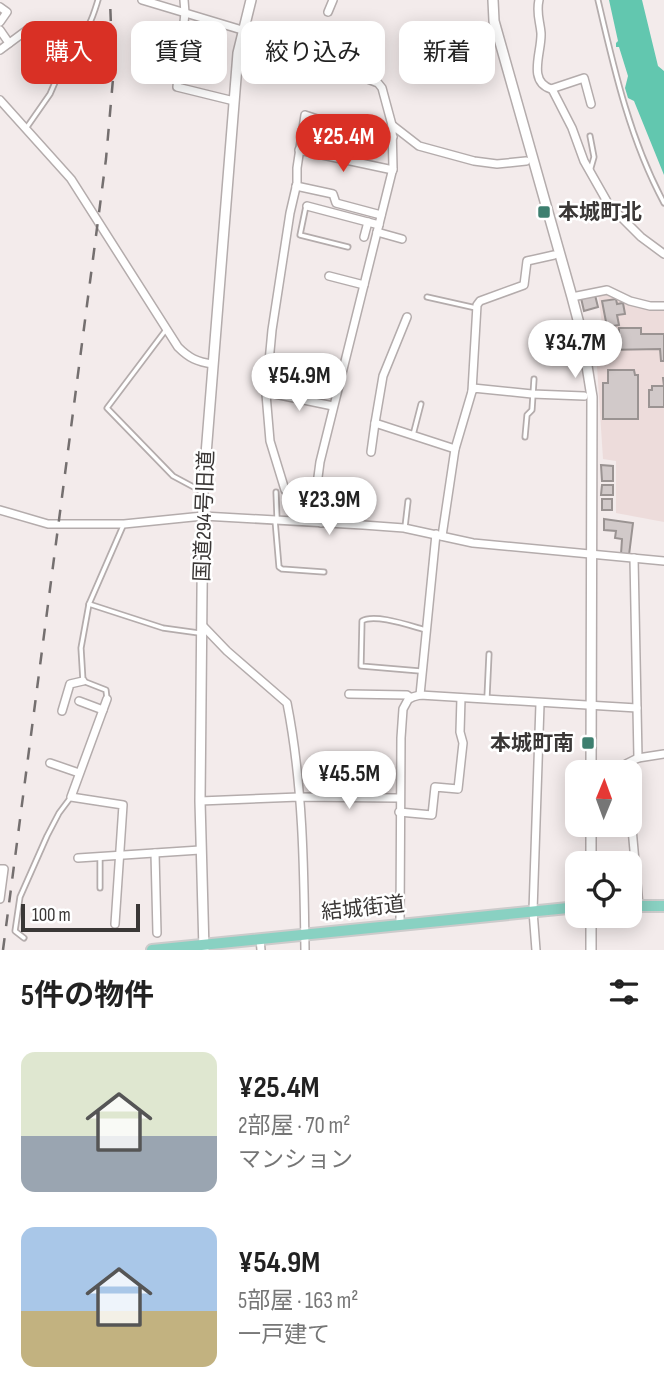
<!DOCTYPE html>
<html lang="ja">
<head>
<meta charset="utf-8">
<style>
	:root { --surface:#fff; --page:#f2f2f2; --text:#222; --muted:#767676; --accent:#d93025 }
	body { margin:0; font-family:"Sofia Sans Condensed","Noto Sans JP",sans-serif; background:var(--page); color:var(--text); height:100vh; display:flex; flex-direction:column; font-size:26px; white-space:nowrap }
	* { box-sizing:border-box; margin:0 }
	p { font-size:23px; color:var(--muted) }
	.icon { flex:none; width:38px; height:38px; fill:none; stroke:currentColor; stroke-width:2; stroke-linecap:round; stroke-linejoin:round }
	.map { position:relative; height:950px; overflow:hidden }
	.sheet { display:flex; flex-direction:column; background:var(--surface); flex:1 }
	.sheet>* { flex:none }
	.banner { position:absolute; left:21px; top:21px; width:623px; height:63px; display:flex; gap:14px }
	.needle { width:46px; rotate:1deg }
	.fabs { position:absolute; left:565px; top:760px; display:grid; gap:14px }
	.fabs a { display:grid; place-items:center; width:77px; height:77px; border-radius:14px; background:var(--surface); box-shadow:0 4px 18px #0003; font-size:35px }
	.scale { position:absolute; left:21px; bottom:18px; width:119px; box-sizing:border-box; padding-left:7px; border:4px solid #3a3736; border-top:0; font-size:19px; line-height:24px; white-space:nowrap; color:#3a3736; -webkit-text-stroke:5px #fff; paint-order:stroke }
	.price { position:absolute; translate:-50% -60px; padding:0 16px; border-radius:24px; background:#fff; color:#222; font-size:23px; line-height:46px; filter:drop-shadow(0 2px 4px #0008) }
	.price::after { content:''; position:absolute; left:50%; top:42px; width:21px; height:16px; margin-left:-10px; background:inherit; clip-path:polygon(0 0,100% 0,50% 100%) }
	.price.active { background:var(--accent); color:#fff }
	ul { padding:0; list-style:none }
	li { display:flex; align-items:center; gap:21px; height:175px; padding:0 21px }
	li span { display:grid; place-items:center; flex:none; width:196px; height:140px; border-radius:14px; color:#555 }
	li>.icon { margin-inline-start:auto }
	span .icon { width:84px; height:84px; fill:#fffc; stroke-width:1 }
	li b { font-size:30px }
	h2 { display:flex; justify-content:space-between; align-items:center; height:84px; padding:0 21px; font-size:30px }
	.pill { padding:0 24px; border-radius:14px; background:var(--surface); box-shadow:0 4px 18px #0003; font-size:24px; line-height:63px }
	.pill.active { background:var(--accent); color:#fff }
	.map>svg:first-child { display:block }
</style>
</head>
<body>
<div class="map">
<svg width="664" height="950" viewBox="0 0 664 950">
	<rect width="100%" height="100%" fill="#f3ebeb"/>
	<polygon fill="#eddcdb" points="607,293 664,308 664,522 616,513 616,461 603,459 597,366 589,329 602,324 598,294"/>
	<polygon fill="#62c7af" points="609,0 642,0 658,66 664,71 664,175 634,101 628,98 625,88 628,76 619,47 616,47 616,43 618,41"/>
	<g fill="#d1c9c9" stroke="#9a9392" stroke-width="2">
		<polygon points="595,295 598,307 584,311 581,298"/>
		<polygon points="616,299 617,304 623,303 625,314 617,315 619,325 607,327 602,301"/>
		<polygon points="619,328 641,328 641,334 664,334 664,361 661,361 660,349 605,350 604,334 619,334"/>
		<polygon points="608,370 634,370 635,375 638,375 638,419 603,419 603,383 608,383"/>
		<polygon points="663,378 664,378 664,407 649,407 649,390 652,390 652,386 664,386"/>
		<polygon points="601,465 613,466 613,481 602,481"/>
		<polygon points="602,485 613,485 613,495 601,495"/>
		<rect x="602" y="499" width="10" height="11"/>
		<polygon points="604,519 633,523 629,555 621,554 622,539 615,538 616,531 604,530"/>
	</g>
	<g fill="none" stroke-linecap="round" stroke-linejoin="round">
		<defs>
			<g id="service">
				<path d="M 598,0 C 614,69 630,140 664,203"/>
				<path d="M 27,127 L 50,94 L 73,41 C 89,32 93,16 98,0"/>
				<polyline points="590,171 594,157 590,136"/>
				<polyline points="306,206 300,235 348,247"/>
				<polyline points="427,297 476,308"/>
				<polyline points="165,331 107,408 173,476 201,491"/>
				<polyline points="413,435 421,404"/>
				<polyline points="525,437 527,415 532,410 534,379"/>
				<polyline points="276,492 277,518"/>
				<polyline points="275,520 279,567 282,569 324,572"/>
				<polyline points="405,527 408,501"/>
				<polyline points="89,604 163,628 199,633"/>
				<path d="M 420,671 L 361,666 L 362,621 C 374,613 411,626 426,630"/>
				<polyline points="487,697 489,654"/>
				<polyline points="107,699 106,690 83,681 81,648 89,604 123,526"/>
				<polyline points="597,858 634,857"/>
				<polyline points="100,888 100,858"/>
				<polyline points="24,938 15,931 20,897 47,836 59,813 71,797"/>
			</g>
			<g id="minor">
				<polyline points="142,0 242,30 378,83 382,88 392,125 393,168 320,462 316,492 321,523"/>
				<polyline points="184,0 185,13 177,87 234,101"/>
				<path d="M 539,0 C 536,13 540,21 541,33 C 542,52 527,81 551,89 L 584,78 L 591,104"/>
				<polyline points="0,7 7,12 0,22"/>
				<polyline points="328,12 333,0"/>
				<polyline points="0,30 9,43"/>
				<polyline points="0,50 27,30"/>
				<polyline points="552,89 572,128 584,161 609,205 641,237 664,254"/>
				<path d="M 0,100 L 71,179 L 178,347 C 189,358 197,362 213,364"/>
				<polyline points="392,125 419,146 474,161 497,164 526,161"/>
				<polyline points="299,150 393,170"/>
				<polyline points="296,186 333,194 336,203 381,215"/>
				<polyline points="307,206 379,225"/>
				<polyline points="377,232 402,239"/>
				<polyline points="364,237 368,222"/>
				<polyline points="329,276 364,285"/>
				<polyline points="572,297 607,290 630,301 650,306 664,306"/>
				<polyline points="273,363 341,376"/>
				<polyline points="472,391 477,305 480,301 524,285 527,261 554,255"/>
				<polyline points="270,393 333,406"/>
				<polyline points="375,423 383,376 407,317"/>
				<polyline points="371,452 375,423 455,449"/>
				<polyline points="317,488 285,490 270,441 266,394 272,330 290,213 297,183 297,168 305,115 354,131 360,123 393,137"/>
				<polyline points="0,510 48,524 124,524 203,516 363,525 404,528 473,543 664,561"/>
				<polyline points="442,536 455,449 473,388 532,394 584,396"/>
				<polyline points="634,558 638,758"/>
				<path d="M 202,625 L 227,651 L 287,703 C 303,784 304,868 305,950"/>
				<polyline points="349,694 407,695 411,698"/>
				<polyline points="420,695 436,534"/>
				<polyline points="107,699 71,797 123,805 115,924"/>
				<polyline points="79,701 103,710"/>
				<polyline points="62,711 70,684 83,681"/>
				<polyline points="50,763 79,773"/>
				<polyline points="627,772 626,764 638,758 664,754"/>
				<polyline points="200,801 299,797 399,798"/>
				<polyline points="630,806 639,906"/>
				<polyline points="399,812 432,815 435,787 458,789 463,743 460,732 461,698"/>
				<polyline points="155,853 157,933"/>
				<polyline points="78,858 200,850"/>
				<polyline points="0,869 4,869 0,899"/>
				<polyline points="400,923 401,738 403,709 409,698 420,695 637,708"/>
				<polyline points="260,939 261,950"/>
				<polyline points="536,950 533,911 540,704"/>
			</g>
			<g id="tertiary">
				<polyline points="493,0 494,21 572,297 582,335 592,397 591,772"/>
				<polyline points="591,863 591,824"/>
				<polyline points="591,915 591,950"/>
				<polyline points="204,950 200,801 203,492 238,53 251,0"/>
			</g>
			<g id="primary">
				<polyline points="630,906 664,906"/>
				<polyline points="152,950 578,907"/>
			</g>
		</defs>
		<use href="#service" stroke="#b4acac" stroke-width="7"/>
		<use href="#minor" stroke="#b4acac" stroke-width="10"/>
		<use href="#tertiary" stroke="#b4acac" stroke-width="12"/>
		<use href="#primary" stroke="#cccbcb" stroke-width="14"/>
		<use href="#service" stroke="#fff" stroke-width="3.5"/>
		<use href="#minor" stroke="#fff" stroke-width="7"/>
		<use href="#tertiary" stroke="#fff" stroke-width="9"/>
		<use href="#primary" stroke="#89d1c2" stroke-width="10"/>
		<polyline stroke="#746f6f" stroke-width="2.5" stroke-dasharray="12 12" stroke-linecap="butt" points="3,950 106,159 113,79 110,0"/>
	</g>
	<g fill="#3d7f6f" stroke="#fff" stroke-width="2.5">
		<rect x="537" y="205" width="14" height="14" rx="3.5"/>
		<rect x="581" y="736" width="14" height="14" rx="3.5"/>
	</g>
	<g text-anchor="middle" stroke-width="5" stroke-linejoin="round" paint-order="stroke">
		<g font-size="21" font-weight="bold" fill="#3a3736" stroke="#fff" text-anchor="start">
			<text x="558" y="219">本城町北</text>
			<text x="574" y="750" text-anchor="end">本城町南</text>
		</g>
		<g font-size="21" fill="#3a3736" stroke="#fff">
			<text transform="translate(204 516) rotate(-88)" y="7">国道294号旧道</text>
			<text transform="translate(363 908) rotate(-6)" y="7">結城街道</text>
		</g>
	</g>
</svg>
<div class="fabs">
<a><svg class="needle" viewBox="-14 -14 28 28"><path d="M0-13l5 13h-10z" fill="#e53935"/><path d="M0 13l5-13h-10z" fill="#767676"/></svg></a>
<a><svg class="icon" aria-label="locate" viewBox="0 0 24 24"><circle cx="12" cy="12" r="6"/><path d="M12 2v4M12 18v4M2 12h4M18 12h4"/></svg></a>
</div>
<div class="scale">100 m</div>
<b class="price active" style="left:343px;top:174px">¥25.4M</b>
<b class="price" style="left:575px;top:380px">¥34.7M</b>
<b class="price" style="left:299px;top:413px">¥54.9M</b>
<b class="price" style="left:329px;top:537px">¥23.9M</b>
<b class="price" style="left:349px;top:811px">¥45.5M</b>
<div class="banner">
<a class="pill active">購入</a>
<a class="pill">賃貸</a>
<a class="pill">絞り込み</a>
<a class="pill">新着</a>
</div>
</div>
<section class="sheet">
<h2>5件の物件<svg class="icon" aria-label="filters" viewBox="0 0 24 24"><path d="M4 7h16M4 17h16"/><circle cx="9" cy="7" r="2"/><circle cx="15" cy="17" r="2"/></svg></h2>
<ul>
<li><span style="background:linear-gradient(#dfe7d0 60%,#9aa5b1 0)"><svg class="icon" aria-label="home" viewBox="0 0 24 24"><path d="M3 11l9-7 9 7M6 9v11h12V9"/></svg></span><div><b>¥25.4M</b><p>2部屋 · 70 m²</p><p>マンション</p></div></li>
<li><span style="background:linear-gradient(#a9c7e8 60%,#c2b280 0)"><svg class="icon" aria-label="home" viewBox="0 0 24 24"><path d="M3 11l9-7 9 7M6 9v11h12V9"/></svg></span><div><b>¥54.9M</b><p>5部屋 · 163 m²</p><p>一戸建て</p></div></li>
</ul>
</section>
</body>
</html>
